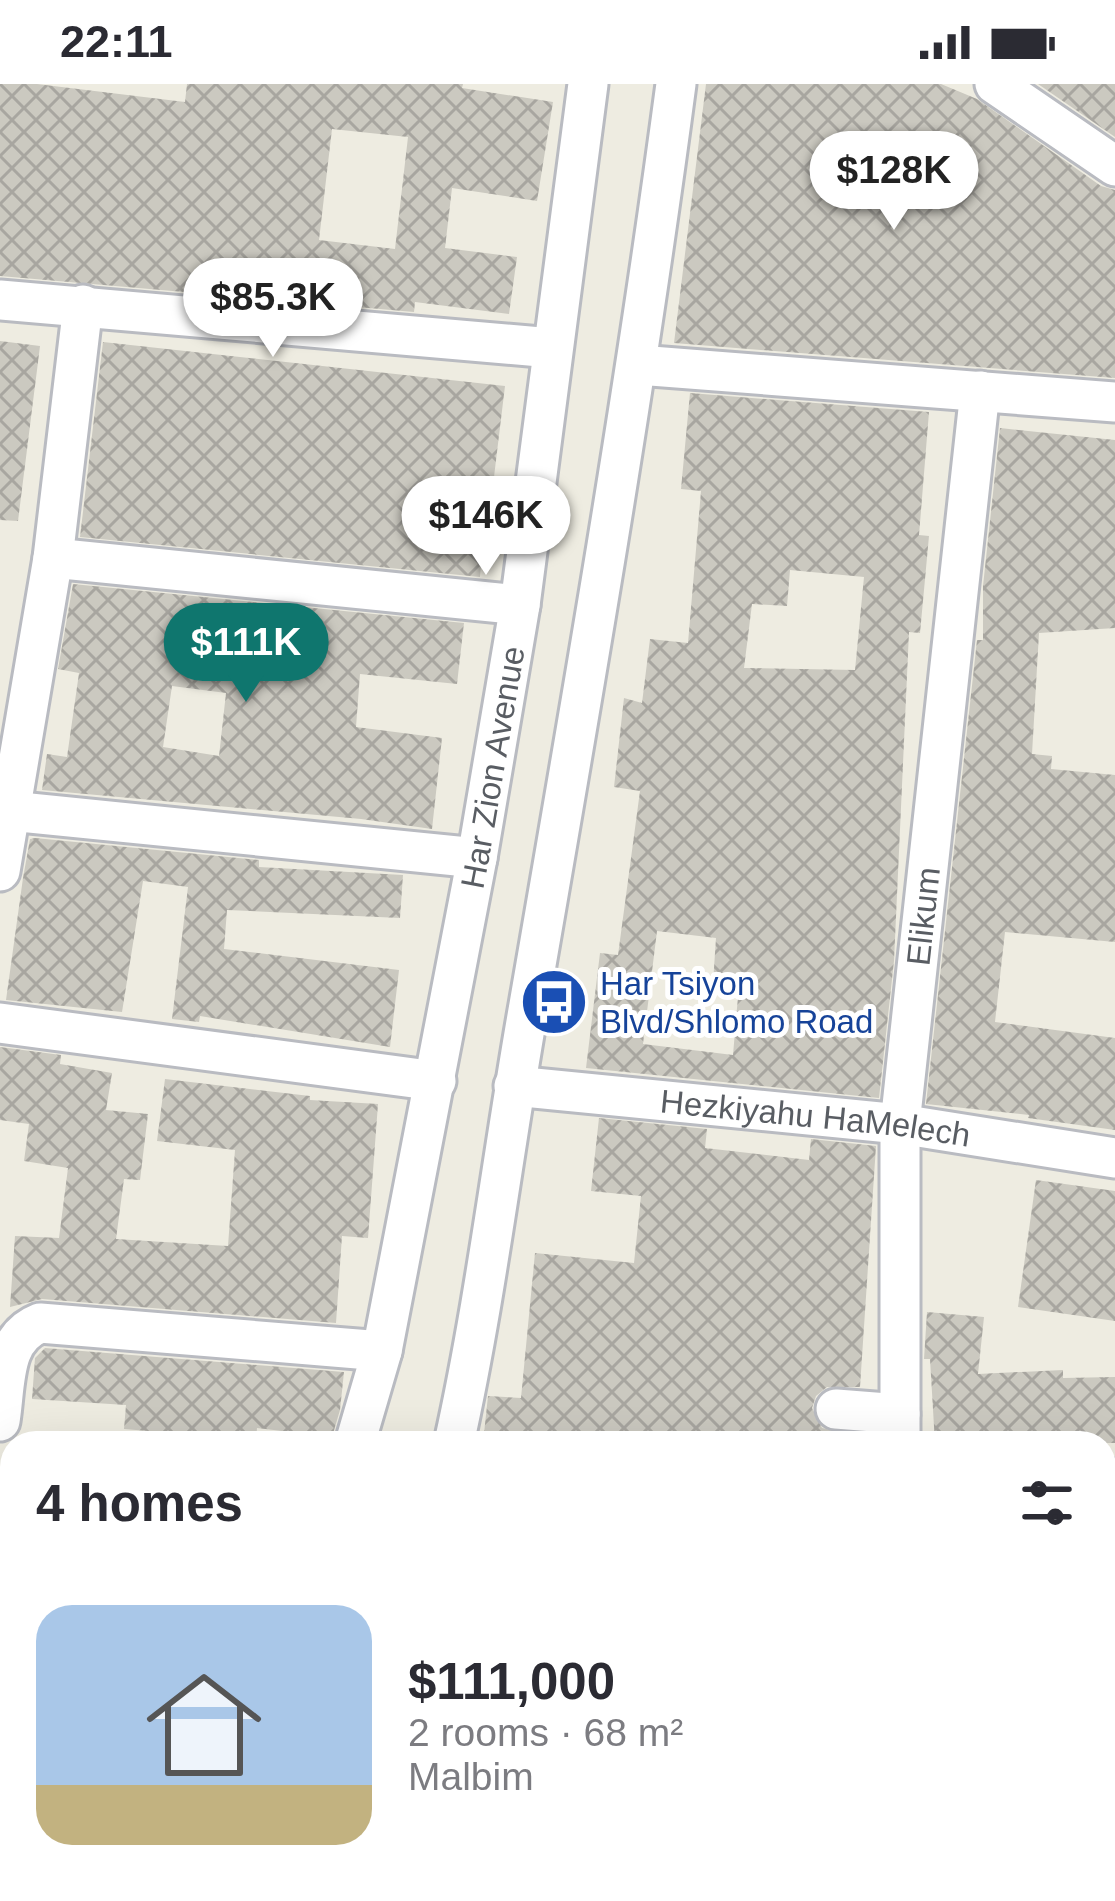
<!DOCTYPE html>
<html lang="en">
<head>
<meta charset="utf-8">
<style>
	:root { --surface:#fff; --page:#f7f7f7; --text:#2b2b33; --muted:#7c7c81; --line:#e1e1e2; --accent:#0f766e }
	body { margin:0; font-family:Helvetica,sans-serif; background:var(--page); color:var(--text); height:100vh; display:flex; flex-direction:column; font-size:45px; white-space:nowrap }
	* { box-sizing:border-box; margin:0 }
	p { font-size:39px; color:var(--muted) }
	.icon { flex:none; width:66px; height:66px; fill:none; stroke:currentColor; stroke-width:2; stroke-linecap:round; stroke-linejoin:round }
	.map { position:relative; flex:1; overflow:hidden }
	.sheet { position:absolute; left:0px; top:1347px; width:1116px; height:471px; display:flex; flex-direction:column; background:var(--surface); border-radius:36px 36px 0 0; box-shadow:0 12px 48px #0002 }
	.sheet>* { flex:none }
	.price { position:absolute; translate:-50% -102px; padding:0 27px; border-radius:42px; background:#fff; color:#222; font-size:39px; line-height:78px; filter:drop-shadow(0 3px 6px #0008) }
	.price::after { content:''; position:absolute; left:50%; top:72px; width:36px; height:27px; margin-left:-18px; background:inherit; clip-path:polygon(0 0,100% 0,50% 100%) }
	.price.active { background:var(--accent); color:#fff }
	ul { padding:0; list-style:none }
	li { display:flex; align-items:center; gap:36px; height:300px; padding:0 36px }
	li+li { border-top:3px solid var(--line) }
	li span { display:grid; place-items:center; flex:none; width:336px; height:240px; border-radius:36px; color:#555 }
	li>.icon { margin-inline-start:auto }
	span .icon { width:144px; height:144px; fill:#fffc; stroke-width:1 }
	li b { font-size:51px }
	h2 { display:flex; justify-content:space-between; align-items:center; height:144px; padding:0 36px; font-size:51px }
	.status { display:flex; justify-content:space-between; align-items:center; height:84px; padding:0 60px; background:var(--surface); direction:ltr }
	.status svg { height:33px; fill:currentColor }
	.map>svg:first-child { display:block }
</style>
</head>
<body>
<div class="status"><b>22:11</b><svg viewBox="0 0 49 12"><path d="M0 12V9h3v3zM5 12V6h3v6zM10 12V3h3v9zM15 12V0h3v12zM26 1h20v11H26zM47 4h2v5h-2z"/></svg></div>
<div class="map">
<svg width="1115" height="1817" viewBox="0 0 1115 1817">
	<defs>
		<pattern id="building-cross-hatch" width="8" height="8" patternUnits="userSpaceOnUse" patternTransform="scale(3)"><rect width="8" height="8" fill="#cbc9c0"/><path d="M0 0l8 8M0 8l8-8" fill="none" stroke="#a8a6a0"/></pattern>
	</defs>
	<rect width="100%" height="100%" fill="#eeece1"/>
	<g fill="url(#building-cross-hatch)" fill-rule="evenodd">
		<path d="M 0,0 L 37,0 L 185,18 L 187,0 L 463,0 L 462,4 L 553,18 L 537,117 L 452,104 L 445,164 L 517,173 L 509,230 L 415,218 L 414,228 L 0,192 ZM 332,45 L 408,53 L 395,165 L 319,156 Z"/>
		<polygon points="706,0 941,0 977,15 1101,102 1115,106 1115,294 674,259"/>
		<polygon points="1038,0 1115,0 1115,53"/>
		<polygon points="0,257 40,262 18,437 0,436"/>
		<polygon points="103,258 505,302 493,401 487,401 480,493 80,453"/>
		<path d="M 690,309 L 929,328 L 919,451 L 929,452 L 920,549 L 909,548 L 894,877 L 879,1014 L 586,984 L 600,869 L 618,871 L 640,707 L 614,703 L 624,614 L 642,619 L 650,555 L 688,559 L 701,407 L 681,405 ZM 790,486 L 864,493 L 855,586 L 744,584 L 752,520 L 787,522 ZM 657,847 L 716,854 L 713,899 L 739,901 L 733,971 L 643,960 Z"/>
		<polygon points="1000,344 1115,356 1115,544 1039,549 1032,670 1052,672 1051,685 1115,691 1115,858 1005,848 995,938 1115,954 1115,1046 1028,1034 1029,1031 926,1020 977,556 983,556 983,502"/>
		<path d="M 73,500 L 464,539 L 457,600 L 360,590 L 356,643 L 442,654 L 432,745 L 361,735 L 42,706 L 47,670 L 67,673 L 79,589 L 58,585 ZM 172,602 L 226,609 L 219,672 L 163,663 Z"/>
		<polygon points="35,754 259,776 259,783 403,791 400,834 227,826 224,865 399,886 390,963 200,932 199,938 172,935 188,803 143,797 122,928 6,916 23,794 30,755"/>
		<polygon points="0,963 61,971 60,980 112,989 106,1026 148,1030 140,1096 124,1095 116,1155 228,1162 235,1066 157,1057 165,995 310,1012 310,1016 378,1020 368,1154 342,1152 336,1239 42,1215 10,1223 15,1152 59,1154 68,1084 24,1077 29,1040 0,1036"/>
		<polygon points="599,1034 707,1045 705,1064 809,1076 811,1055 876,1062 860,1303 827,1303 816,1312 812,1324 822,1344 856,1351 855,1359 483,1359 488,1312 521,1314 535,1169 634,1179 641,1112 591,1107"/>
		<polygon points="1036,1096 1115,1107 1115,1237 1018,1223"/>
		<polygon points="927,1228 984,1233 978,1290 1063,1286 1063,1294 1115,1293 1115,1359 935,1359 930,1275 924,1275"/>
		<polygon points="45,1264 344,1288 340,1326 332,1353 257,1344 256,1356 124,1345 126,1321 32,1315 35,1274"/>
	</g>
	<g fill="none" stroke-linecap="round" stroke-linejoin="round">
		<defs>
			<g id="minor">
				<polyline points="995,0 1115,82"/>
				<polyline points="0,216 552,264"/>
				<polyline points="638,281 1115,318"/>
				<polyline points="53,474 520,521"/>
				<polyline points="10,727 477,774"/>
				<polyline points="0,787 53,474 83,221"/>
				<polyline points="0,939 436,997"/>
				<path id="s1" d="M 514,1002 L 900,1040 L 1115,1074"/>
				<polyline points="836,1325 900,1330"/>
				<path d="M 0,1337 C 6,1300 1,1254 40,1239 L 382,1267"/>
				<path id="s2" d="M 355,1359 L 382,1267 L 477,774 L 520,521 L 588,0"/>
				<path d="M 454,1359 C 486,1215 503,1067 529,921 C 582,615 635,309 676,0"/>
				<path id="s3" d="M 900,1359 L 900,1040 L 980,307"/>
				<polyline points="1104,1400 1115,1395"/>
				<polyline points="0,1471 12,1472"/>
				<polyline points="0,1517 12,1518"/>
				<polyline points="1104,1548 1115,1509"/>
				<polyline points="200,1817 203,1806"/>
				<polyline points="744,1817 751,1806"/>
				<polyline points="1041,1817 1044,1806"/>
			</g>
		</defs>
		<use href="#minor" stroke="#b9bbc1" stroke-width="45"/>
		<polyline stroke="#91c8a6" stroke-width="6" stroke-dasharray="12 6" stroke-linecap="butt" points="1104,1603 1110,1583"/>
		<use href="#minor" stroke="#fff" stroke-width="39"/>
	</g>
	<defs>
		<symbol id="bus-disc" viewBox="-11 -11 22 22"><circle r="9.5" fill="#1a4fb4" stroke="#fff"/><path d="M-5-6H5V4H4V6H2V4H-2V6H-4V4H-5ZM-3.5-4V0h7V-4ZM-3.5 1.2v1.5H-2V1.2ZM2 1.2v1.5H3.5V1.2Z" fill="#fff"/></symbol>
	</defs>
	<g fill-rule="evenodd">
		<use href="#bus-disc" x="516" y="880" width="76" height="76"/>
	</g>
	<g text-anchor="middle" stroke-width="10" stroke-linejoin="round" paint-order="stroke">
		<g font-size="33" fill="#595d63" stroke="#fff">
			<text dy="12" stroke="none"><textPath href="#s2" startOffset="690">Har Zion Avenue</textPath></text>
			<text dy="12" stroke="none"><textPath href="#s3" startOffset="528">Elikum</textPath></text>
			<text dy="12" stroke="none"><textPath href="#s1" startOffset="303">Hezkiyahu HaMelech</textPath></text>
		</g>
		<g font-size="33" fill="#164399" stroke="#fff" text-anchor="start">
			<text x="600" y="911">Har Tsiyon<tspan x="600" dy="38">Blvd/Shlomo Road</tspan></text>
		</g>
	</g>
</svg>
<b class="price" style="left:894px;top:149px">$128K</b>
<b class="price" style="left:273px;top:276px">$85.3K</b>
<b class="price" style="left:486px;top:494px">$146K</b>
<b class="price active" style="left:246px;top:621px">$111K</b>
<section class="sheet">
<h2>4 homes<svg class="icon" aria-label="filters" viewBox="0 0 24 24"><path d="M4 7h16M4 17h16"/><circle cx="9" cy="7" r="2"/><circle cx="15" cy="17" r="2"/></svg></h2>
<ul>
<li><span style="background:linear-gradient(#a9c7e8 75%,#c2b280 0)"><svg class="icon" aria-label="home" viewBox="0 0 24 24"><path d="M3 11l9-7 9 7M6 9v11h12V9"/></svg></span><div><b>$111,000</b><p>2 rooms · 68 m²</p><p>Malbim</p></div></li>
</ul>
</section>
</div>
</body>
</html>
